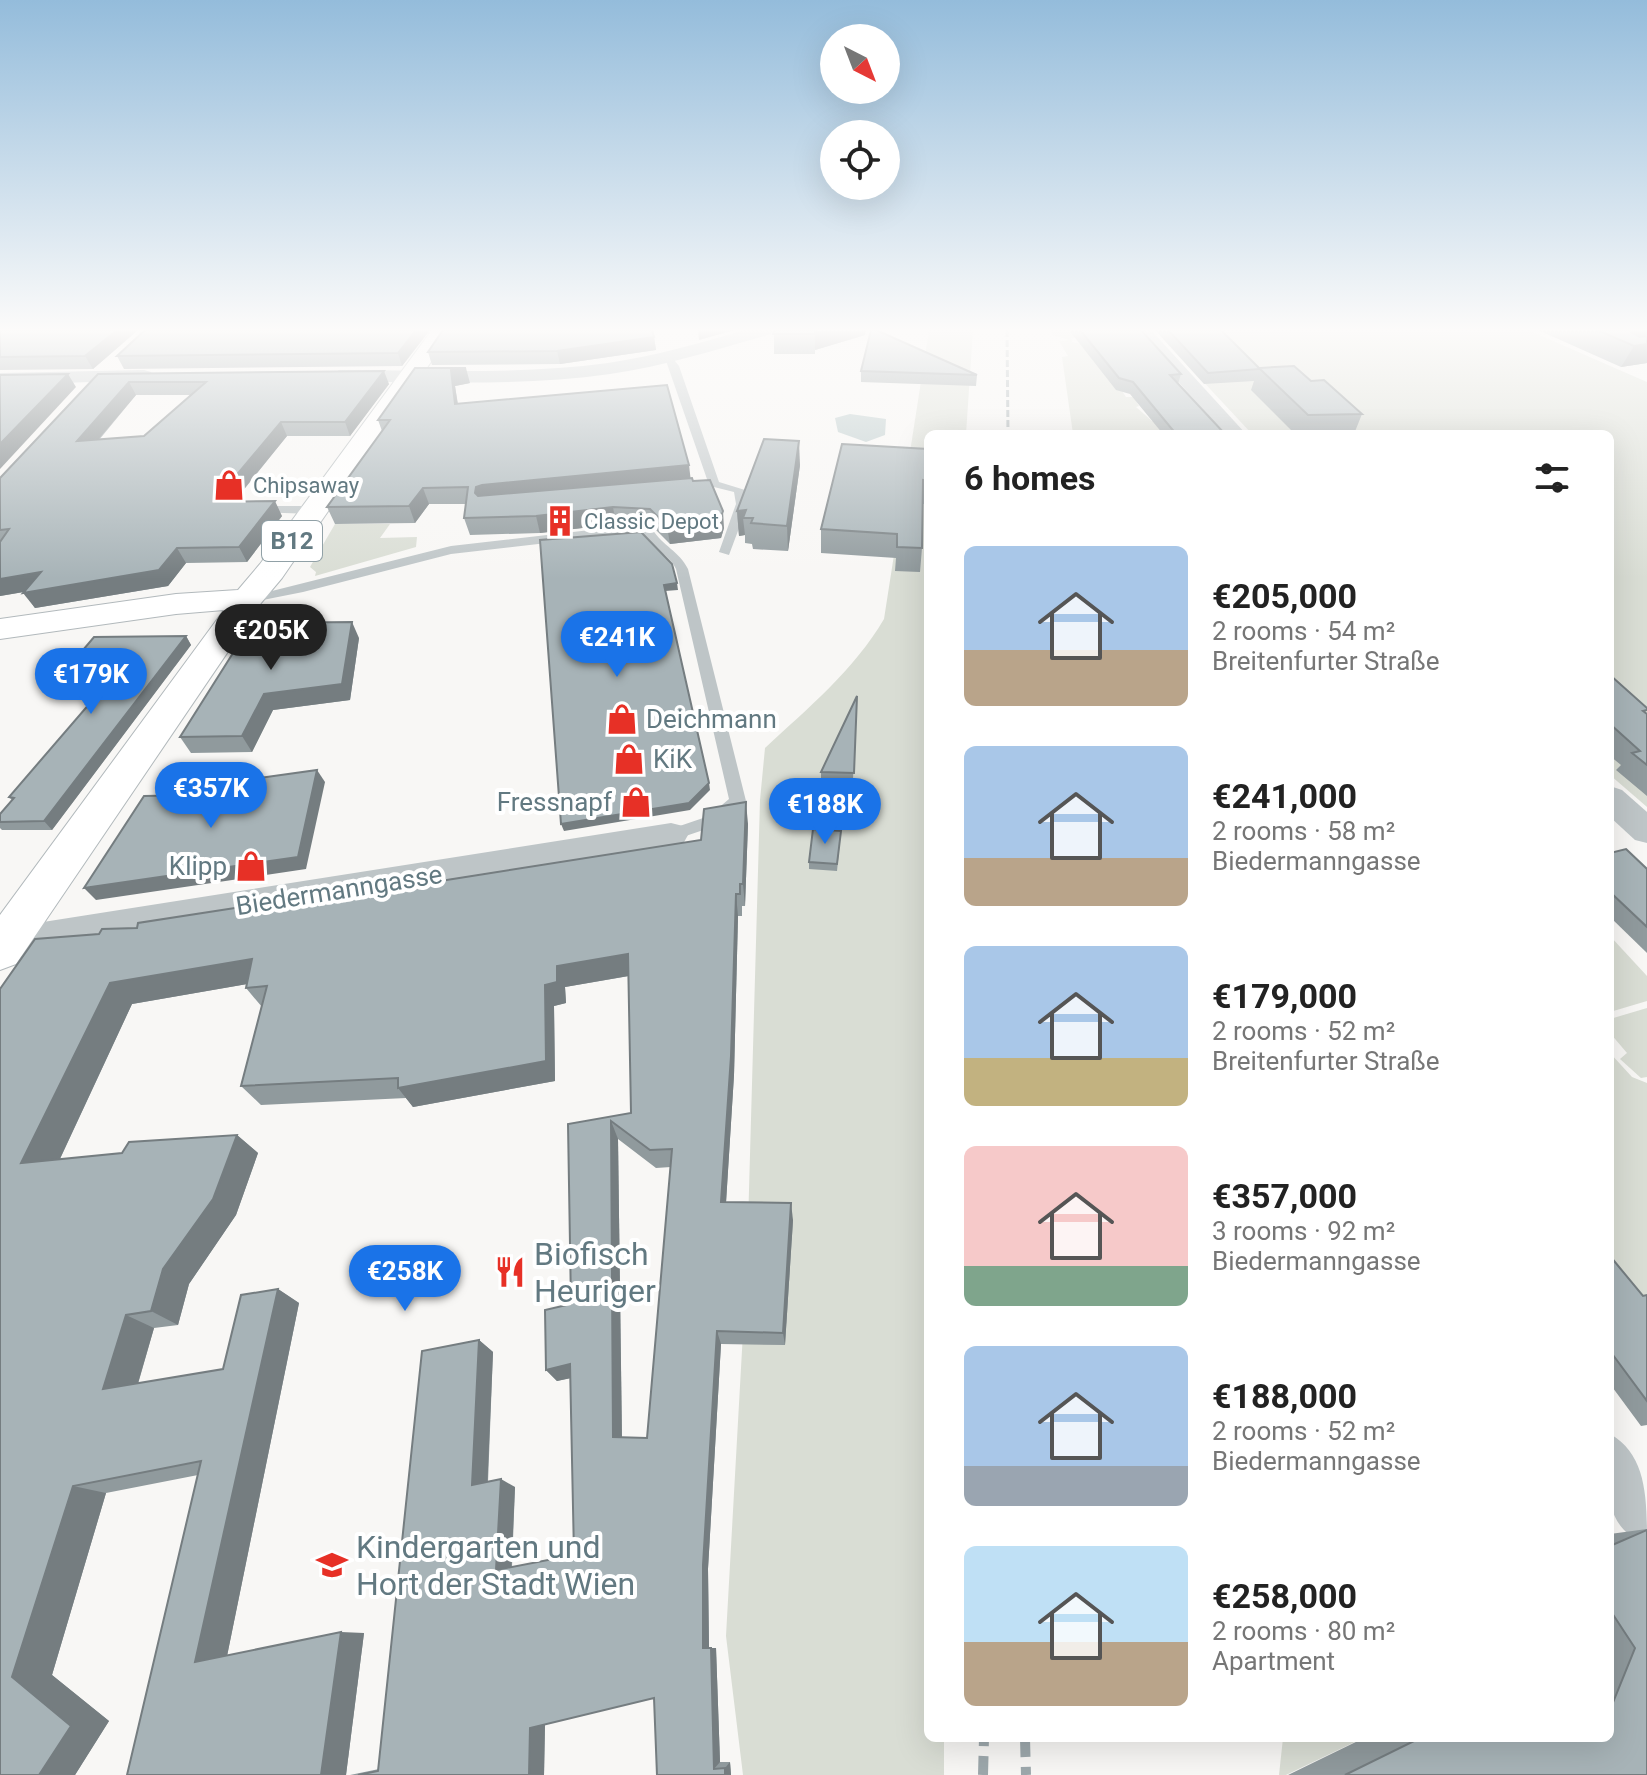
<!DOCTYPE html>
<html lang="en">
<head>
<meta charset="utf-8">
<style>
	:root { --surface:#fff; --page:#f2f2f2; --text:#222; --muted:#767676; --accent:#1a73e8 }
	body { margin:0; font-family:Roboto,sans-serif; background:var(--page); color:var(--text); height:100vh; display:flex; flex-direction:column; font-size:30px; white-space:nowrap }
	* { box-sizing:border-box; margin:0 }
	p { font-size:26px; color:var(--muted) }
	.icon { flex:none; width:44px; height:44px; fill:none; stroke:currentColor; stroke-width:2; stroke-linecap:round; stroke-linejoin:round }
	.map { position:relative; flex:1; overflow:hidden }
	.panel { position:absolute; left:924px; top:430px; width:690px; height:1312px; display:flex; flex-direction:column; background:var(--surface); border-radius:12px; box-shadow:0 8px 32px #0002 }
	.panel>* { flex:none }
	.needle { width:52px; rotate:138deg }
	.fabs { position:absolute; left:820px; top:24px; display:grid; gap:16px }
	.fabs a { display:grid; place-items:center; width:80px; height:80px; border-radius:50%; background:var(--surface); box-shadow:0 8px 32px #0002; font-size:40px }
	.price { position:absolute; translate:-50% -68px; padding:0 18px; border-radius:28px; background:var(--accent); color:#fff; font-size:26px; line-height:52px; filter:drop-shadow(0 2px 4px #0008) }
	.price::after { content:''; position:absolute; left:50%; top:48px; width:24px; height:18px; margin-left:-12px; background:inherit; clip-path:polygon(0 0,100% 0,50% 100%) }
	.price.on { background:#222; color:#fff }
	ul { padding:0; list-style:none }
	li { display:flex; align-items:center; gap:24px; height:200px; padding:0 40px }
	li span { display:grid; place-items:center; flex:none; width:224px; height:160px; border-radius:12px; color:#555 }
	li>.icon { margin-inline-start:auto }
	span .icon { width:96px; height:96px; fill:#fffc; stroke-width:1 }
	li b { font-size:34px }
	h2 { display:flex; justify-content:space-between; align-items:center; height:96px; padding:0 40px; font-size:34px }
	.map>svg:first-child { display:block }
</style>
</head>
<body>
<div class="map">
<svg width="1647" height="1775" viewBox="0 0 1647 1775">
	<rect width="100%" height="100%" fill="#f8f7f5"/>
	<g fill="#d9ddd4">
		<path d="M 929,330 L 973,330 L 966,434 L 928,434 L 928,1738 L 944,1738 L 944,1775 L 743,1775 L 726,1636 L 747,1261 L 760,800 L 765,748 C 808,708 854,670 884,619 Z"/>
		<polygon points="1052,330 1081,330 1087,337 1071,338 1072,342 1092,346 1126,397 1185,396 1135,399 1139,406 1136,407 1152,421 1198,419 1218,434 1073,434 1062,357 1068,356 1059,341 1070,340 1052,335"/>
		<polygon points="1155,330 1528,330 1647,382 1647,807 1610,775 1610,434 1252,434"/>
		<polygon points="335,524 390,524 380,538 417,537 416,547 315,576 316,572 310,567"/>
		<polygon points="1610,936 1647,976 1647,1001 1610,1012"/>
		<polygon points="1647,1008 1647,1077 1641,1078 1620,1059 1627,1053 1610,1033 1610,1019"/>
		<polygon points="1610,1053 1632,1077 1647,1083 1647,1295 1641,1297 1610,1257"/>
		<polygon points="1283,1738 1363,1738 1286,1775 1279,1775"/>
	</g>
	<polygon fill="#b6c7c8" points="850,414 886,419 885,435 866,442 838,432 835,418"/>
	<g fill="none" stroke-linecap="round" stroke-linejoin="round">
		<defs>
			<polygon id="primary" points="432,330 453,330 282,578 261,603 16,964 0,970 0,915 224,610 176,614 0,639 0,619 176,594 238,590 260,564"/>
		</defs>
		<use href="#primary" stroke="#b2b9bc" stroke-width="2"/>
		<g fill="#bec5c7" fill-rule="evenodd">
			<polygon points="664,355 670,355 679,366 719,482 745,490 748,504 729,555 719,552 736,504 734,492 714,487 690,493 684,490 708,482"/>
			<polygon points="256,506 314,506 320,510 314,514 252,512 252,508"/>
			<path d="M 616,527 L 652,529 C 663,546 679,551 688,569 L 746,801 L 721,824 L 671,841 L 662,835 L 665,831 L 709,816 L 729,799 L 676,569 C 669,554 653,550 644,535 L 616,535 L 451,554 L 303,592 L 247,603 L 240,599 L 451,546 Z"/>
		</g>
		<g fill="#bec5c7" fill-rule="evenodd">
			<path d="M 745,330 L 774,330 L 771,334 C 718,349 665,366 610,374 C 520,387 429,381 339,382 L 330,376 L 339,370 C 429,370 519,375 608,363 C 655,356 700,343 745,330 Z"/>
			<polygon points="1132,330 1151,330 1246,434 1225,434"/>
			<polygon points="144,370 151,372 153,376 151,380 0,385 0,373"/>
			<polygon points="1610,786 1622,790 1647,812 1647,843 1635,840 1610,817"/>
			<polygon points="671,823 683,826 688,835 683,844 5,958 0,957 0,929 5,928"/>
			<path d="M 1610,1434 C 1647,1455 1647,1498 1647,1545 C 1597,1524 1610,1481 1610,1434 Z"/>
		</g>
		<use href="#primary" fill="#fff" fill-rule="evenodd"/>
		<polyline stroke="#9da8ac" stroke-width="3" stroke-dasharray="7 3" stroke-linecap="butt" points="1007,330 1008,434"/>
		<g stroke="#9da8ac" stroke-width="10" stroke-dasharray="19 10" stroke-linecap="butt">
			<polyline points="1025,1738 1026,1775"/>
			<polyline points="983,1775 984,1738"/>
		</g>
	</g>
	<g fill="#909a9d" fill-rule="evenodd">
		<polygon points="0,330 138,330 93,369 0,370"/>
		<polygon points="145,330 430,330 402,366 124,369 117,356"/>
		<polygon points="774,330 865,335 815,350 815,354 774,354"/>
		<polygon points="1069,330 1141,330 1181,374 1178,384 1225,434 1163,434 1130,394 1116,390"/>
		<polygon points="1155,330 1221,330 1259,368 1311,381 1362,414 1354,434 1295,434 1251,390 1254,381 1204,384"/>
		<polygon points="1538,330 1647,330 1647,363 1621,367"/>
		<polygon points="654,337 656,350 560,364 432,365 428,352"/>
		<polygon points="415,368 470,383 455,386 458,404 690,479 724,528 721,538 670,544 652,526 616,524 540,533 470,535 464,518 466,504 429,504 415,523 335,524 327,507 382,431 378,420"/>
		<polygon points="861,371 977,375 976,386 861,382"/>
		<path d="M 98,374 L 389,384 L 350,436 L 287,436 L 234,502 L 282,516 L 247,562 L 186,563 L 168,586 L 35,608 L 24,592 L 0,596 L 0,478 ZM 136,395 L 191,395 L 144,436 L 99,440 Z"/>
		<polygon points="928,449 928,504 922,504 922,548 920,572 895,571 896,558 821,553 821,529"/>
		<polygon points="800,465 788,551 753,549 752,544 745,543 745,535 739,536 737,511"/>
		<polygon points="186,636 191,645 52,830 2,830 0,828 0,814 12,800 9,797 89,705 87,703 92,697 57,697 50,689"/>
		<polygon points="359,638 350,700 273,710 252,752 191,753 180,737"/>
		<polygon points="1610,675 1647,714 1647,796 1616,770 1621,765 1610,756"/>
		<polygon points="856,703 853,780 821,778 821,772"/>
		<path d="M 748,824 L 745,906 L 742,906 L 742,916 L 738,916 L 734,1075 L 726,1202 L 793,1220 L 785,1345 L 721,1344 L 708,1569 L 709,1648 L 716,1648 L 720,1762 L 730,1762 L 731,1775 L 657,1775 L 654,1698 L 545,1724 L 544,1775 L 350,1775 L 379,1769 L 479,1340 L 493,1352 L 488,1482 L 515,1487 L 512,1567 L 574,1555 L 570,1378 L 557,1381 L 546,1370 L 571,1304 L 568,1124 L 631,1113 L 629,976 L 565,987 L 566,1003 L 554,1006 L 555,1081 L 413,1107 L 406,1098 L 261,1105 L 241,1086 L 262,1007 L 246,988 L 247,984 L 132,1004 L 60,1159 L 122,1153 L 237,1135 L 258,1153 L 236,1215 L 189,1284 L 178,1325 L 154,1328 L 138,1384 L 223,1369 L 278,1289 L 299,1303 L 227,1656 L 364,1633 L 346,1775 L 127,1775 L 198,1475 L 106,1493 L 52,1675 L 109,1721 L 75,1775 L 0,1775 L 0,989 L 99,934 L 345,891 L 348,895 L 701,840 ZM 618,1139 L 656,1168 L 671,1167 L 647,1438 L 622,1438 Z"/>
		<polygon points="841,831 837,871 809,869 809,862"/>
		<polygon points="1610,853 1647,869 1647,953 1610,917"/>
		<polygon points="1610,1256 1643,1296 1647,1295 1647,1425 1641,1426 1610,1384"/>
		<polygon points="1647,1529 1647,1775 1288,1775 1364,1738 1610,1738 1610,1534"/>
	</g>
	<g fill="#757d80">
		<polygon points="117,330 138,330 93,369 85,356"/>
		<polygon points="416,330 430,330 402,366 398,353"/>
		<polygon points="698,330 735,330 699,340"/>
		<polygon points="866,330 865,335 815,350 815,354 815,331"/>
		<polygon points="1632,330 1647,330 1647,363 1621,367 1634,346 1625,342"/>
		<polygon points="654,337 656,350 560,364 557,351"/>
		<polygon points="466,368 470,383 455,386 460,420 455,404 451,370"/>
		<polygon points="384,371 389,384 350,436 345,422"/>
		<polygon points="68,374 76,387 0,469 0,444"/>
		<polygon points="129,382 136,395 85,455 77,441"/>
		<polygon points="281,422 287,436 222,516 214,502"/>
		<polygon points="799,441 800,465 788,551 787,526"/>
		<polygon points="689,465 691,482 487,502 475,493 476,487 482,485"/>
		<polygon points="423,488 429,504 415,523 409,506"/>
		<polygon points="275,501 282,516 247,562 239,547"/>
		<polygon points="613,507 616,524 540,533 536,516"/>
		<polygon points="746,510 743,518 745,535 739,536 737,511"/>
		<polygon points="723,511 724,528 721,538 670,544 667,526"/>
		<polygon points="177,548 186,563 168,586 35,608 23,593"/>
		<polygon points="41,572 52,587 0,596 0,579"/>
		<polygon points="677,583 678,590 665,591 664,585"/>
		<polygon points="352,622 359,638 350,700 273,710 252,752 242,736 264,694"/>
		<polygon points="186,636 191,645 52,830 44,821"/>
		<polygon points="317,770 325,782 306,869 96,900 84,888"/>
		<polygon points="709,783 710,790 690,810 564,831 561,824"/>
		<polygon points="746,802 748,824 745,906 743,884"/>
		<polygon points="736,894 738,916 734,1075 725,1219 721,1202"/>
		<polygon points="628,954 634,975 565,987 566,1003 554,1006 555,1081 413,1107 398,1088 545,985 557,966"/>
		<polygon points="252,959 270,980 132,1004 50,1180 21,1163 110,983"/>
		<polygon points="611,1121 618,1139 622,1446 613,1437"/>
		<polygon points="237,1135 258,1153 236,1215 189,1284 178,1325 151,1311 163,1269"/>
		<polygon points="791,1203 793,1220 785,1345 783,1333"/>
		<polygon points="278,1289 299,1303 226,1661 195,1662"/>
		<polygon points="126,1315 154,1328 133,1400 103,1389"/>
		<polygon points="717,1331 721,1344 708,1569 709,1648 703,1648 703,1565"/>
		<polygon points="479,1340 493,1352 487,1492 472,1485"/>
		<polygon points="570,1364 581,1376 557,1381 546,1370"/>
		<polygon points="501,1479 515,1487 511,1574 496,1570"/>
		<polygon points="73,1486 106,1493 52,1675 109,1721 75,1775 39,1775 12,1677"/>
		<polygon points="341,1632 364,1633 346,1775 321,1775"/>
		<polygon points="711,1648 716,1648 720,1762 714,1769"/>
		<polygon points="545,1724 544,1775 529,1775 530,1728"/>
		<polygon points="730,1762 731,1775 725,1775 725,1768"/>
	</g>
	<g fill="#a7b3b7" stroke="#757d80" stroke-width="2" fill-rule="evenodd">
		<polygon points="0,330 117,330 85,356 0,357"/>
		<polygon points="145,330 416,330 398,353 117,356"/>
		<polygon points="443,330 652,330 654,337 557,351 428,352"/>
		<polygon points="774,330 817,330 815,331 815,334 773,334"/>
		<polygon points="871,330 876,330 977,375 861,371"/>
		<polygon points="1080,330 1141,330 1181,374 1170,375 1225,434 1176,434 1133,382 1119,378"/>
		<polygon points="1168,330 1221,330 1260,369 1208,373"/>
		<polygon points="1597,330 1632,330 1631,332 1640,337 1647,336 1647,344 1634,346"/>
		<polygon points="1294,366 1311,381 1324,380 1362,414 1308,415 1259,368"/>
		<polygon points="415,368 466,368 451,370 455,404 667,385 689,465 482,485 476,487 475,493 478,496 692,478 693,481 710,480 723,511 719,521 667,526 650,509 613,507 536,516 464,518 468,487 423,488 409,506 327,507 390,420 378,420"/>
		<path d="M 384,371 L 345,422 L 281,422 L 214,502 L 275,501 L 239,547 L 177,548 L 159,570 L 23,593 L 41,572 L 0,579 L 0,542 L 9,529 L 0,530 L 0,478 L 98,374 ZM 129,382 L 206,382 L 144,436 L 77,441 Z"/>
		<polygon points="68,374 0,444 0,375"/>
		<polygon points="764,439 799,441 787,526 751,523 753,518 743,518 746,510 737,511"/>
		<polygon points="842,444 928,449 928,481 923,480 922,548 897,547 897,534 821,529"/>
		<polygon points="641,532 672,564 677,583 664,585 709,783 689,803 561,824 540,540"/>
		<polygon points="352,622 342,684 264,694 242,736 180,737 252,623"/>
		<polygon points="186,636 44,821 0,822 0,814 14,798 9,797 91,702 87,703 99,688 50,689 94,637"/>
		<polygon points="1610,675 1647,708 1647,710 1643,711 1647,714 1647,765 1632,753 1640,751 1610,724"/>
		<polygon points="857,696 854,773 821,772"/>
		<polygon points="317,770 298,857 84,888 144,796 196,795 202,786"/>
		<path d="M 746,802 L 743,884 L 740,884 L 740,894 L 736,894 L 731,1056 L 721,1202 L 791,1203 L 783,1333 L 717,1331 L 703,1565 L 703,1648 L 711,1648 L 714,1769 L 725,1768 L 725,1775 L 657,1775 L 654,1698 L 530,1728 L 529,1775 L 358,1775 L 378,1771 L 422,1351 L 479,1340 L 472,1485 L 501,1479 L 496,1570 L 574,1555 L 570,1364 L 546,1370 L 545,1310 L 571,1304 L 568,1124 L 631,1113 L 628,954 L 557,966 L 557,982 L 545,985 L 546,1061 L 398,1088 L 398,1078 L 241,1086 L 267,986 L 246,988 L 252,959 L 110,983 L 21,1163 L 122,1153 L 129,1142 L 237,1135 L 213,1199 L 163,1269 L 151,1311 L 126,1315 L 103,1389 L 223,1369 L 241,1295 L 278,1289 L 195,1662 L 341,1632 L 321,1775 L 127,1775 L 201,1461 L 73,1486 L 12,1677 L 71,1726 L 39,1775 L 0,1775 L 0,989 L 35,939 L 99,934 L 102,929 L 137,928 L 138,923 L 345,891 L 345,896 L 701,840 L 704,809 ZM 611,1121 L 650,1150 L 672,1149 L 647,1438 L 613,1437 Z"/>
		<polygon points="813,829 841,831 837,864 809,862"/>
		<polygon points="1626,849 1647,869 1647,927 1610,892 1610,853"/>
		<polygon points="1610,1256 1643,1296 1647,1295 1647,1401 1610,1351"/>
		<polygon points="1647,1530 1647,1775 1345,1775 1420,1738 1610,1738 1610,1710 1635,1648 1610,1610 1610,1546"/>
	</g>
	<linearGradient id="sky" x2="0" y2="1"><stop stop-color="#94bcdb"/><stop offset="0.57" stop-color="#fcfbfa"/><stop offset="1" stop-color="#fcfbfa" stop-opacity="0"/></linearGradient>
	<rect width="1647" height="579" fill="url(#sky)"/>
	<defs>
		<symbol id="shop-bare" viewBox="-9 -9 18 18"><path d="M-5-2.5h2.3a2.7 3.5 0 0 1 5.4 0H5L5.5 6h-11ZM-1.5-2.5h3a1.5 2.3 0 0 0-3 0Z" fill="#e73026" stroke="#fff" stroke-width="2.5" paint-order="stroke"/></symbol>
		<symbol id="building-bare" viewBox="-9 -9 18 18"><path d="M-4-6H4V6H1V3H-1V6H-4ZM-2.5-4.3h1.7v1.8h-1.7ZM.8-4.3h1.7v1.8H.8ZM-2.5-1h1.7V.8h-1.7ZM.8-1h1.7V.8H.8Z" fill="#e73026" stroke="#fff" stroke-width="2.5" paint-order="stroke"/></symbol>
		<symbol id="restaurant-bare" viewBox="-9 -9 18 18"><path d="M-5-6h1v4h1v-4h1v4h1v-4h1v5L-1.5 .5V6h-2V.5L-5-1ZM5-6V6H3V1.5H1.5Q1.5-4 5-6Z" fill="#e73026" stroke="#fff" stroke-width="2.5" paint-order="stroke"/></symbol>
		<symbol id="school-bare" viewBox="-9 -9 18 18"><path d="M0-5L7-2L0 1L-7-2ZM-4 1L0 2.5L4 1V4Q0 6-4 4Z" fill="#e73026" stroke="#fff" stroke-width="2.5" paint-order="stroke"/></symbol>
	</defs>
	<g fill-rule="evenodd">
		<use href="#shop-bare" x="207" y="463" width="44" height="44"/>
		<use href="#building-bare" x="538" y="499" width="44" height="44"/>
		<use href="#shop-bare" x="600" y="697" width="44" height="44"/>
		<use href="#shop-bare" x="607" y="737" width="44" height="44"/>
		<use href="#shop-bare" x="614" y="780" width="44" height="44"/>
		<use href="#shop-bare" x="229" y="844" width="44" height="44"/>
		<use href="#restaurant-bare" x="488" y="1250" width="44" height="44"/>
		<use href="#school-bare" x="310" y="1543" width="44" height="44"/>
	</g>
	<g text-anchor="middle" stroke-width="8" stroke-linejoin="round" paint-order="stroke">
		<g font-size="22" fill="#627981" stroke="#fff" text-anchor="start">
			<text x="253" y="493">Chipsaway</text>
			<text x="584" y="529">Classic Depot</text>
		</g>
		<rect fill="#fff" stroke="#91a1a7" stroke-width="2" x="262" y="521" width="60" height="40" rx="6"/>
		<g font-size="24" font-weight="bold" fill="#627981">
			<text x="292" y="549">B12</text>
		</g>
		<g font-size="26" fill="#627981" stroke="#fff" text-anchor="start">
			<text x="646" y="728">Deichmann</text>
			<text x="653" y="768">KiK</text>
			<text x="612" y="811" text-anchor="end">Fressnapf</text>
			<text x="227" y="875" text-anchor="end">Klipp</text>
		</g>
		<g font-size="26" fill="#627981" stroke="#fff">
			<text transform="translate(339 890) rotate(-9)" y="9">Biedermanngasse</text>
		</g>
		<g font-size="32" fill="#627981" stroke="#fff" text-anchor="start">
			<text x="534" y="1265">Biofisch<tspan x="534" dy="37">Heuriger</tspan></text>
			<text x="356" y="1558">Kindergarten und<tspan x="356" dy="37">Hort der Stadt Wien</tspan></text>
		</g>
	</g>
</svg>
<div class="fabs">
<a><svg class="needle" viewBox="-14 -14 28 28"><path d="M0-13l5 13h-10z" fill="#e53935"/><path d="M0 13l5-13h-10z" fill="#767676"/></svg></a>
<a><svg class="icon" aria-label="locate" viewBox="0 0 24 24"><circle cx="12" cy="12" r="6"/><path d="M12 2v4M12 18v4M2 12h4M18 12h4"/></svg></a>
</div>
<b class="price on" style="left:271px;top:672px">€205K</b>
<b class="price" style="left:617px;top:679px">€241K</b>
<b class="price" style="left:91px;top:716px">€179K</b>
<b class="price" style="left:211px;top:830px">€357K</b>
<b class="price" style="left:825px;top:846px">€188K</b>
<b class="price" style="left:405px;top:1313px">€258K</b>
<section class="panel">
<h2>6 homes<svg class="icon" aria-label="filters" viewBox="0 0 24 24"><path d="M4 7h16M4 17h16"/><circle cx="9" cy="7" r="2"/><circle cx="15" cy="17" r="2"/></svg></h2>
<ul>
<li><span style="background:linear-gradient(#a9c7e8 65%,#b9a48a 0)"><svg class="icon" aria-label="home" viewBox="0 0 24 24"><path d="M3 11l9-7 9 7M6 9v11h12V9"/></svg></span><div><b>€205,000</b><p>2 rooms · 54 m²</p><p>Breitenfurter Straße</p></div></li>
<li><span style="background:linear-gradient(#a9c7e8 70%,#b9a48a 0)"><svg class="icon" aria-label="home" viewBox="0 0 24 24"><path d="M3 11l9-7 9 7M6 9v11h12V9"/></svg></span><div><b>€241,000</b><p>2 rooms · 58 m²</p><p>Biedermanngasse</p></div></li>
<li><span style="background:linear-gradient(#a9c7e8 70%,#c2b280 0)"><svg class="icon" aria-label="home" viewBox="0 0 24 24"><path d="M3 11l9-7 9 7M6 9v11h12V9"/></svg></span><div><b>€179,000</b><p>2 rooms · 52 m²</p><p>Breitenfurter Straße</p></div></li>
<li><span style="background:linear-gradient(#f6c9c9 75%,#7fa58c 0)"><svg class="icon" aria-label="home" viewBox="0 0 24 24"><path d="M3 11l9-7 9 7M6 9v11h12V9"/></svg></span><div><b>€357,000</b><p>3 rooms · 92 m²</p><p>Biedermanngasse</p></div></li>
<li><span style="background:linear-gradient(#a9c7e8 75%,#9aa5b1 0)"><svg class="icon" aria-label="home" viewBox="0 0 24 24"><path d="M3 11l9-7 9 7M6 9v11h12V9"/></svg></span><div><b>€188,000</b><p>2 rooms · 52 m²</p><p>Biedermanngasse</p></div></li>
<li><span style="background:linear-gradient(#bfe0f5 60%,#b9a48a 0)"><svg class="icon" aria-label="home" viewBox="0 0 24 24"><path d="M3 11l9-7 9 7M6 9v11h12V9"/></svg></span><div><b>€258,000</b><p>2 rooms · 80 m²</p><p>Apartment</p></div></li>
</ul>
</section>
</div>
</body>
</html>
